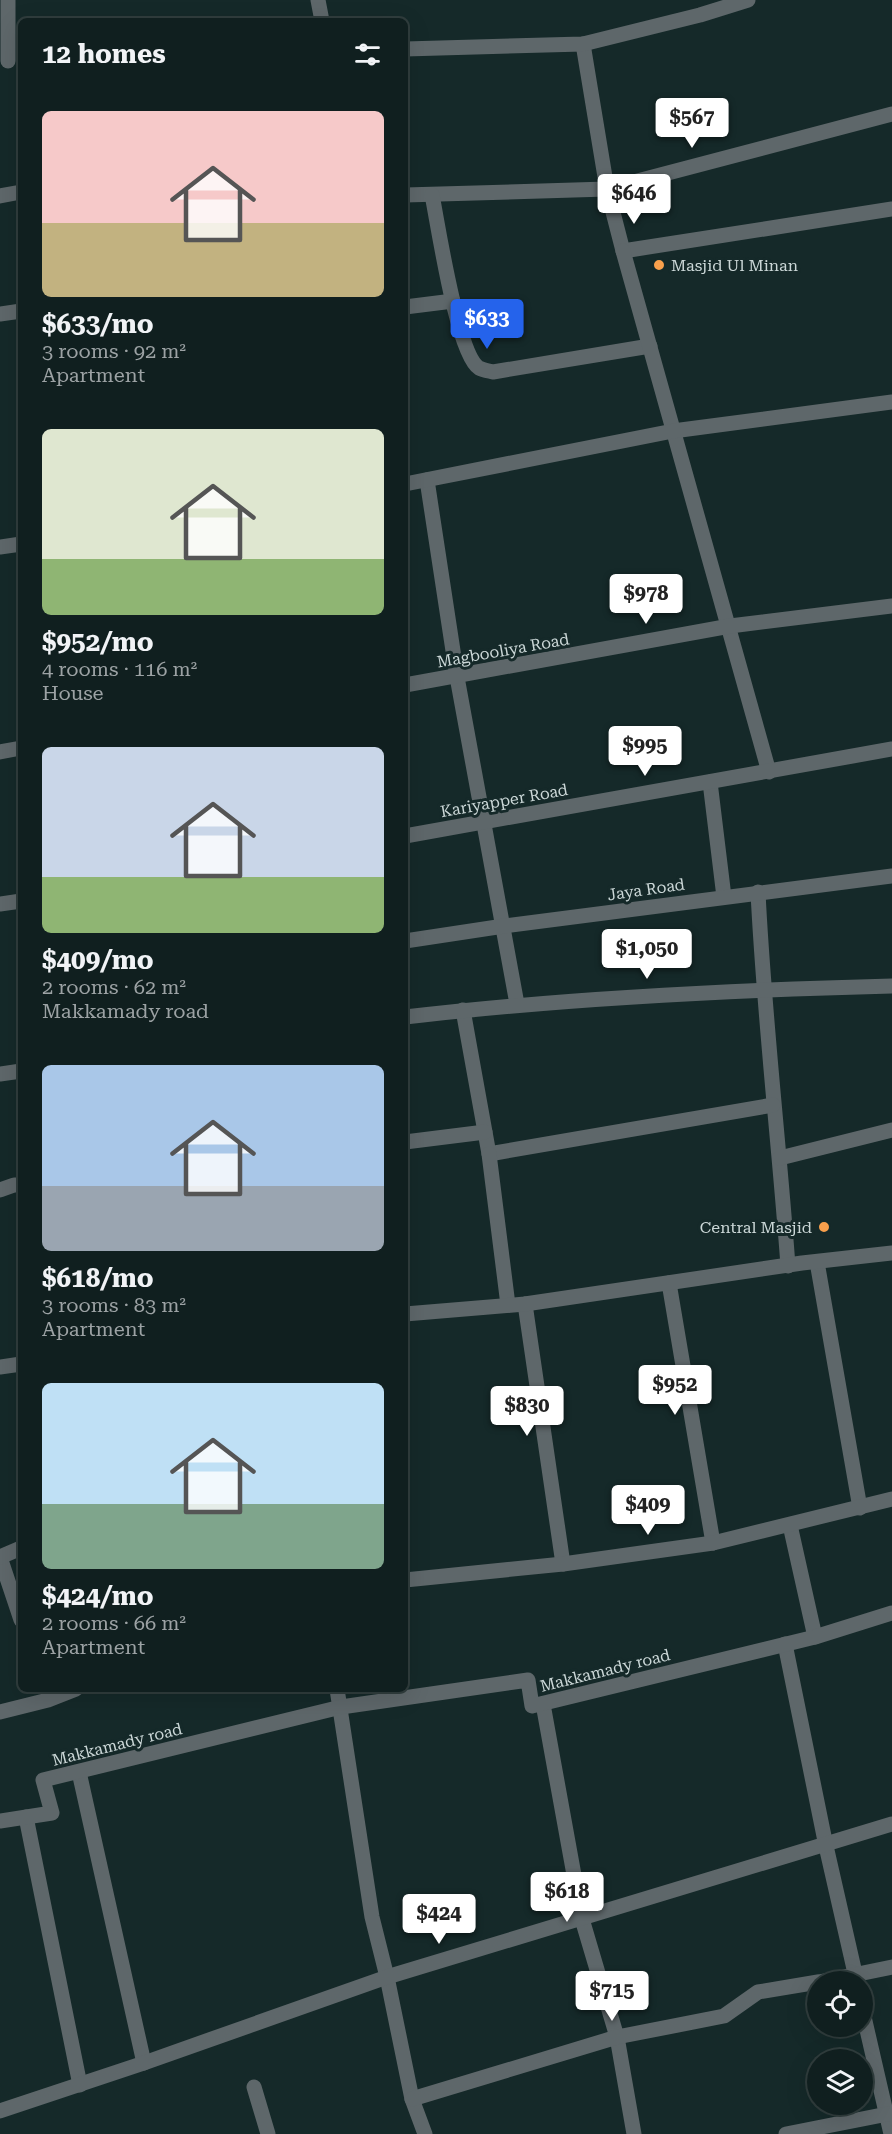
<!DOCTYPE html>
<html lang="en">
<head>
<meta charset="utf-8">
<style>
	:root { --surface:#101f1f; --page:#1e2c2c; --text:#f1f3f6; --muted:#9ca2a4; --line:#303d3d; --accent:#2563eb }
	body { margin:0; font-family:"Roboto Serif",serif; background:var(--page); color:var(--text); height:100vh; display:flex; flex-direction:column; font-size:22px; white-space:nowrap }
	* { box-sizing:border-box; margin:0 }
	p { font-size:20px; color:var(--muted) }
	.icon { flex:none; width:33px; height:33px; fill:none; stroke:currentColor; stroke-width:2; stroke-linecap:round; stroke-linejoin:round }
	.map { position:relative; flex:1; overflow:hidden }
	.drawer { position:absolute; left:18px; top:18px; width:390px; height:1674px; display:flex; flex-direction:column; background:var(--surface); border-radius:9px; box-shadow:0 6px 24px #0002,0 0 0 2px var(--line) }
	.drawer>* { flex:none }
	.fabs { position:absolute; left:807px; top:1971px; display:grid; gap:12px }
	.fabs a { display:grid; place-items:center; width:66px; height:66px; border-radius:50%; background:var(--surface); box-shadow:0 6px 24px #0002,0 0 0 2px var(--line); font-size:30px }
	.price { position:absolute; translate:-50% -51px; padding:0 14px; border-radius:6px; background:#fff; color:#222; font-size:20px; line-height:39px; filter:drop-shadow(0 2px 3px #0008) }
	.price::after { content:''; position:absolute; left:50%; top:36px; width:18px; height:14px; margin-left:-9px; background:inherit; clip-path:polygon(0 0,100% 0,50% 100%) }
	.price.active { background:var(--accent); color:#fff }
	ul { padding:0; list-style:none }
	li { display:grid; align-content:center; gap:12px; height:318px; padding:0 24px }
	li span { display:grid; place-items:center; height:186px; border-radius:9px; color:#555 }
	li>.icon { margin-inline-start:auto }
	span .icon { width:108px; height:108px; fill:#fffc; stroke-width:1 }
	li b { font-size:26px }
	h2 { display:flex; justify-content:space-between; align-items:center; height:72px; padding:0 24px; font-size:26px }
	.map>svg:first-child { display:block }
</style>
</head>
<body>
<div class="map">
<svg width="892" height="2134" viewBox="0 0 892 2134">
	<rect width="100%" height="100%" fill="#152929"/>
	<g fill="none" stroke-linecap="round" stroke-linejoin="round">
		<g stroke="#5e676a" stroke-width="15">
			<polyline points="318,0 322,21"/>
			<polyline points="583,44 607,189 892,114"/>
			<polyline points="405,49 583,44 700,15 748,0"/>
			<polyline points="8,61 8,0"/>
			<polyline points="405,195 607,189 623,251 892,209"/>
			<path d="M 432,195 C 438,224 457,354 479,368 C 483,370 489,371 493,372 L 650,346"/>
			<polyline points="0,196 21,192"/>
			<polyline points="623,251 769,772"/>
			<polyline points="405,307 453,301"/>
			<polyline points="0,314 21,311"/>
			<polyline points="427,480 457,677 517,1004"/>
			<polyline points="405,484 673,431 892,402"/>
			<polyline points="0,547 21,544"/>
			<polyline points="405,685 730,626 892,606"/>
			<polyline points="0,752 21,748"/>
			<polyline points="710,782 724,897"/>
			<polyline points="405,836 892,749"/>
			<path d="M 758,892 C 764,1017 779,1141 788,1266"/>
			<polyline points="0,904 21,901"/>
			<polyline points="405,941 504,926 892,876"/>
			<polyline points="463,1010 489,1154 773,1105"/>
			<path d="M 405,1017 C 567,998 729,990 892,986"/>
			<polyline points="0,1074 21,1071"/>
			<polyline points="405,1142 485,1132"/>
			<polyline points="489,1154 508,1305"/>
			<polyline points="780,1158 892,1130"/>
			<polyline points="0,1190 14,1185 21,1185"/>
			<polyline points="817,1262 860,1508"/>
			<polyline points="669,1283 713,1543"/>
			<polyline points="525,1304 563,1564"/>
			<polyline points="405,1314 525,1304 802,1263 892,1253"/>
			<polyline points="0,1367 21,1364"/>
			<polyline points="790,1525 815,1637"/>
			<polyline points="0,1557 21,1620"/>
			<polyline points="0,1557 21,1548"/>
			<polyline points="405,1580 563,1564 713,1543 892,1499"/>
			<polyline points="785,1644 826,1846 857,1982"/>
			<polyline points="337,1689 372,1917 387,1977 412,2099 425,2134"/>
			<polyline points="543,1704 582,1919 617,2037 634,2134"/>
			<polyline points="0,1712 48,1700 76,1689"/>
			<polyline points="79,1772 144,2063"/>
			<polyline points="26,1817 80,2085"/>
			<polyline points="0,1821 52,1813 43,1780 341,1707 528,1680 532,1706 815,1637 892,1613"/>
			<polyline points="819,1982 892,1967"/>
			<polyline points="862,2008 891,2134"/>
			<polyline points="254,2087 268,2134"/>
			<polyline points="412,2099 617,2037 724,2016 758,1992 818,1982"/>
			<polyline points="0,2111 144,2063 387,1977 892,1824"/>
			<polyline points="786,2134 892,2113"/>
		</g>
	</g>
	<g fill="#f9a04c" stroke="#152929" stroke-width="2">
		<circle cx="659" cy="265" r="6"/>
		<circle cx="824" cy="1227" r="6"/>
	</g>
	<g text-anchor="middle" stroke-width="6" stroke-linejoin="round" paint-order="stroke">
		<g font-size="16" fill="#cbd7d7" stroke="#152929" text-anchor="start">
			<text x="671" y="271">Masjid Ul Minan</text>
			<text x="812" y="1233" text-anchor="end">Central Masjid</text>
		</g>
		<g font-size="16" fill="#cbd7d7" stroke="#152929">
			<text transform="translate(503 650) rotate(-10)" y="6">Magbooliya Road</text>
			<text transform="translate(504 800) rotate(-10)" y="6">Kariyapper Road</text>
			<text transform="translate(646 889) rotate(-8)" y="6">Jaya Road</text>
			<text transform="translate(605 1670) rotate(-14)" y="6">Makkamady road</text>
			<text transform="translate(117 1744) rotate(-14)" y="6">Makkamady road</text>
		</g>
	</g>
</svg>
<div class="fabs">
<a><svg class="icon" aria-label="locate" viewBox="0 0 24 24"><circle cx="12" cy="12" r="6"/><path d="M12 2v4M12 18v4M2 12h4M18 12h4"/></svg></a>
<a><svg class="icon" aria-label="layers" viewBox="0 0 24 24"><path d="M12 4l9 5-9 5-9-5zM3 14l9 5 9-5"/></svg></a>
</div>
<b class="price" style="left:692px;top:149px">$567</b>
<b class="price" style="left:634px;top:225px">$646</b>
<b class="price active" style="left:487px;top:350px">$633</b>
<b class="price" style="left:646px;top:625px">$978</b>
<b class="price" style="left:645px;top:777px">$995</b>
<b class="price" style="left:647px;top:980px">$1,050</b>
<b class="price" style="left:675px;top:1416px">$952</b>
<b class="price" style="left:527px;top:1437px">$830</b>
<b class="price" style="left:648px;top:1536px">$409</b>
<b class="price" style="left:567px;top:1923px">$618</b>
<b class="price" style="left:439px;top:1945px">$424</b>
<b class="price" style="left:612px;top:2022px">$715</b>
<section class="drawer">
<h2>12 homes<svg class="icon" aria-label="filters" viewBox="0 0 24 24"><path d="M4 7h16M4 17h16"/><circle cx="9" cy="7" r="2"/><circle cx="15" cy="17" r="2"/></svg></h2>
<ul>
<li><span style="background:linear-gradient(#f6c9c9 60%,#c2b280 0)"><svg class="icon" aria-label="home" viewBox="0 0 24 24"><path d="M3 11l9-7 9 7M6 9v11h12V9"/></svg></span><div><b>$633/mo</b><p>3 rooms · 92 m²</p><p>Apartment</p></div></li>
<li><span style="background:linear-gradient(#dfe7d0 70%,#8fb573 0)"><svg class="icon" aria-label="home" viewBox="0 0 24 24"><path d="M3 11l9-7 9 7M6 9v11h12V9"/></svg></span><div><b>$952/mo</b><p>4 rooms · 116 m²</p><p>House</p></div></li>
<li><span style="background:linear-gradient(#c9d6e8 70%,#8fb573 0)"><svg class="icon" aria-label="home" viewBox="0 0 24 24"><path d="M3 11l9-7 9 7M6 9v11h12V9"/></svg></span><div><b>$409/mo</b><p>2 rooms · 62 m²</p><p>Makkamady road</p></div></li>
<li><span style="background:linear-gradient(#a9c7e8 65%,#9aa5b1 0)"><svg class="icon" aria-label="home" viewBox="0 0 24 24"><path d="M3 11l9-7 9 7M6 9v11h12V9"/></svg></span><div><b>$618/mo</b><p>3 rooms · 83 m²</p><p>Apartment</p></div></li>
<li><span style="background:linear-gradient(#bfe0f5 65%,#7fa58c 0)"><svg class="icon" aria-label="home" viewBox="0 0 24 24"><path d="M3 11l9-7 9 7M6 9v11h12V9"/></svg></span><div><b>$424/mo</b><p>2 rooms · 66 m²</p><p>Apartment</p></div></li>
</ul>
</section>
</div>
</body>
</html>
